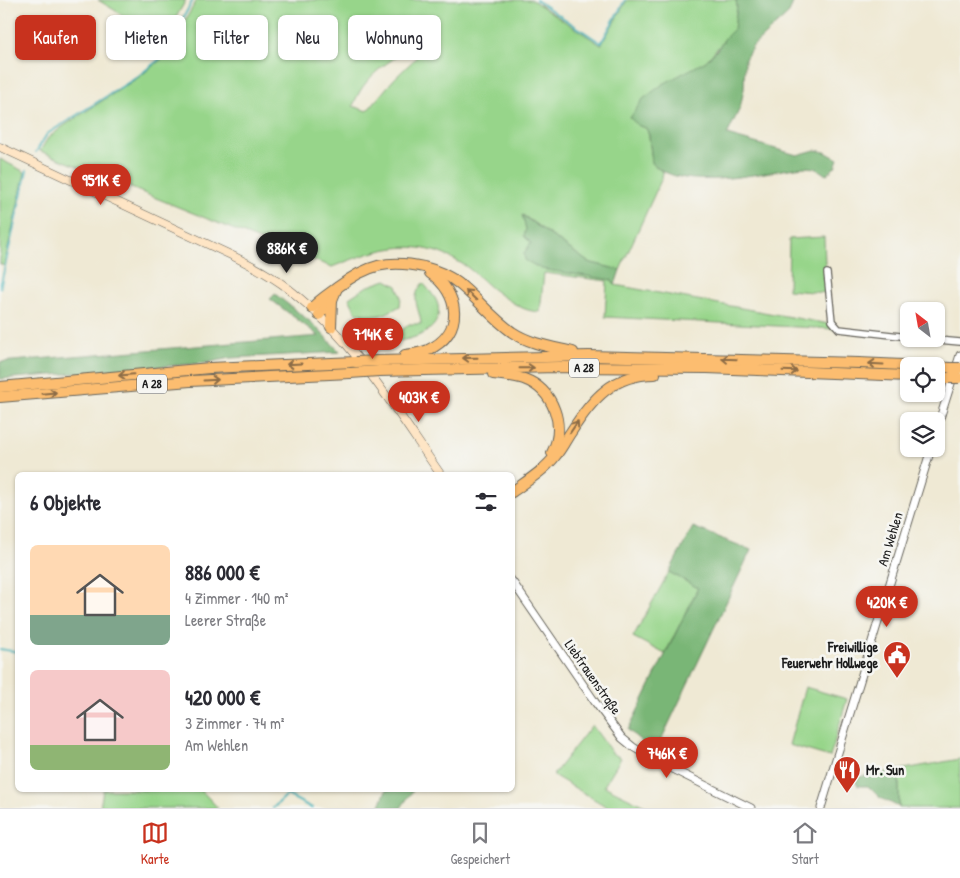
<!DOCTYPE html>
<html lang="de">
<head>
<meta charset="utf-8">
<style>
	:root { --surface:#fff; --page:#f2f2f3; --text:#2b2b33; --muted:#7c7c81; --line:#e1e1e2; --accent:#c8321e }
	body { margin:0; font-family:"Patrick Hand",sans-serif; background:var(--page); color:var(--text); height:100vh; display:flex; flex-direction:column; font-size:19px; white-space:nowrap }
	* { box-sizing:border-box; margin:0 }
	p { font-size:16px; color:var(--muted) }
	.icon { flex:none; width:28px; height:28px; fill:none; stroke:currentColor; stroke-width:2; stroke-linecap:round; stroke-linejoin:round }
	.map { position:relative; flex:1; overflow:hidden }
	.panel { position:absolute; left:15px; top:472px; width:500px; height:320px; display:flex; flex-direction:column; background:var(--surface); border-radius:8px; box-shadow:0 1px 4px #0004 }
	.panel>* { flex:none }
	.banner { position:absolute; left:15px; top:15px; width:500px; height:45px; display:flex; gap:10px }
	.needle { width:32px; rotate:329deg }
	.buttons { position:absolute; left:900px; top:302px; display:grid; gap:10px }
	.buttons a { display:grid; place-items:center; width:45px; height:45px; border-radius:8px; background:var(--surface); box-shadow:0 1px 4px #0004; font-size:25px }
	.price { position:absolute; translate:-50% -42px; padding:0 11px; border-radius:18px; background:var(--accent); color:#fff; font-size:16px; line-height:32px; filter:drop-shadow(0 1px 2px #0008) }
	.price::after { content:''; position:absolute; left:50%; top:30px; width:15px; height:11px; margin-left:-8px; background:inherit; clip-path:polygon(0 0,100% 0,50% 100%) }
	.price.current { background:#222; color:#fff }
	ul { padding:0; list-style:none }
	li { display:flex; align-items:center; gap:15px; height:125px; padding:0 15px }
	li span { display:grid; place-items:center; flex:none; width:140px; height:100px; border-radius:8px; color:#555 }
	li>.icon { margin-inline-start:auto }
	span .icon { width:60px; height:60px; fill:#fffc; stroke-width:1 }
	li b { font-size:21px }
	h2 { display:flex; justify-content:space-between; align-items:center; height:60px; padding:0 15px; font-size:21px }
	.pill { padding:0 18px; border-radius:8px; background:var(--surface); box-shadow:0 1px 4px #0004; font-size:18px; line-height:45px }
	.pill.current { background:var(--accent); color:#fff }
	.menu { display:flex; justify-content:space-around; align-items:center; height:70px; border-top:1px solid var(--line); background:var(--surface); font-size:14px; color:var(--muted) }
	.menu a { display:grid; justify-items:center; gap:2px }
	.menu .current { color:var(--accent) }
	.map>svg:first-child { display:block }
</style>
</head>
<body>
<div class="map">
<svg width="960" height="808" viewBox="0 0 960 808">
	<rect width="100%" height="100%" fill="#f6f6f2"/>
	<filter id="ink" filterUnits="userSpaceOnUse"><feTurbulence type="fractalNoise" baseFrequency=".02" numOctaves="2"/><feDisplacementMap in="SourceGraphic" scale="10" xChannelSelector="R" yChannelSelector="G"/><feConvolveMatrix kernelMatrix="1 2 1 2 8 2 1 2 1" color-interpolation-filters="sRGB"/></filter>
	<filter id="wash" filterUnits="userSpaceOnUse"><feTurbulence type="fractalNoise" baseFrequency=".0096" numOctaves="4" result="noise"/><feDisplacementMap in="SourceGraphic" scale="20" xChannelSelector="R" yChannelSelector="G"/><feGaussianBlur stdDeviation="1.12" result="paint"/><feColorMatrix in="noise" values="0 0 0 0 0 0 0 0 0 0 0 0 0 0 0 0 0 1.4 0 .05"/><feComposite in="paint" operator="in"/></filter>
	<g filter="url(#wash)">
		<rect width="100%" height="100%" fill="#efe9d4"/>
		<g fill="#97d58a" stroke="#5a7853" fill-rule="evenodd">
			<polygon points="98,0 186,0 163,40"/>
			<path d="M 197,0 L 532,0 L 601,45 L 627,0 L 736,0 L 737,6 L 734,29 L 706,61 L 690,72 L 639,126 L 646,128 C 654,143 645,162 663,172 L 662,178 L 620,270 L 588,262 L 523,215 L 526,229 L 613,280 L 615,285 L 829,324 L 834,329 L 605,317 L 607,281 L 544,273 L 540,312 C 522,311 514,303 499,294 C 487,286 478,275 467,267 C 418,235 383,247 332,267 L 252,237 L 40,151 L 48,138 L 65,125 L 139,77 L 163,58 ZM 415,46 L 416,58 L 394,79 L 367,111 L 353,106 C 363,77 389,60 415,46 Z"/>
			<polygon points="0,159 25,172 4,266 0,264"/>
			<polygon points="824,237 826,293 788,290 789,239"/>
			<path d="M 386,280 L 397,286 L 401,297 L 400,306 C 383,315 376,320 356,312 L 349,298 L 366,287 Z"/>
			<path d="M 423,283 C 428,289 436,297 438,305 C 445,342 385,344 362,343 L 360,335 L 376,338 L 388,331 L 400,332 L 409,324 L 421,324 C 420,308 409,299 423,283 Z"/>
			<polygon points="669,572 698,588 665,654 633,637"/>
			<polygon points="805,687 847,699 830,757 789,745"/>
			<polygon points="592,725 612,753 621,758 604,786 649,808 609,808 553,775"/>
			<polygon points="960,759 960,808 899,808 899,770"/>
			<polygon points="103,790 201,790 218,808 100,808"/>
		</g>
		<g fill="#79b676" stroke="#4a6949">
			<path d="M 736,0 L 794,0 L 789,13 L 753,46 L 745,59 L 744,89 L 740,108 L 727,135 L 797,155 L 815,150 L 825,152 L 838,159 L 835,167 L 826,175 L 816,168 L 804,167 C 763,171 683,195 652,163 L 649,135 L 646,128 L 639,126 L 630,118 L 643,99 L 663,84 L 706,61 L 717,50 L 725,38 L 734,29 L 737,7 Z"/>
			<polygon points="522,215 588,262 620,270 615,285 612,280 541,269 525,260 524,253 531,243 524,236 526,229"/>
			<polygon points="275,294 312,323 340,352 230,358 206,363 0,379 0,362 319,336 270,299"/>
			<polygon points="693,527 751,550 655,753 628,730 698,588 669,572"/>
			<polygon points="899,770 899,807 879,797 868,786 858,786 853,778"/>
			<polygon points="386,790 413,790 401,808 379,808"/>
		</g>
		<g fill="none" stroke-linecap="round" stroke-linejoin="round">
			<g stroke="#41b1b8" stroke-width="2">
				<polyline points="536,0 601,43 625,0"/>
				<polyline points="36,152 47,134 137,77 161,58 193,0"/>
				<polyline points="0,288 27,170"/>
				<polyline points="0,649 18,652"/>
				<polyline points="273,808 287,795 312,808"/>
			</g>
		</g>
	</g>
	<g filter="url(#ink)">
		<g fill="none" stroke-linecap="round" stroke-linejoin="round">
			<defs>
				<g id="minor">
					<polyline points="827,273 832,321 839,329 909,337"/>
					<polyline points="927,339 960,342"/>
				</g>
				<g id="tertiary">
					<polyline points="936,431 960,355"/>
					<polyline points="512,581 595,702 622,738 633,747 656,761 751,808"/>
					<polyline points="821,808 931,449"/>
				</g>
				<path id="secondary" d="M 0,147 L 233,256 C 255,267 276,278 295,294 C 356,343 397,412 441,475"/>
				<g id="motorway">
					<path d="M 312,308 C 320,299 329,294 338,287 C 367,265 388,259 424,267 C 436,270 448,275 458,283 C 477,298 492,318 512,332 C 530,344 552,347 573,352"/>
					<polyline points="319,315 332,300 337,288"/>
					<polyline points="331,327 332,300"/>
					<path d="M 405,355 C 413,354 421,353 428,350 C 465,333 460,293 430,273"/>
					<polyline points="378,361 589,356 859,363 925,366"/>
					<polyline points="936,367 950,368"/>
					<polyline points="379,371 558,367 707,368 909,376"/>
					<path d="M 493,374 C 503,375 515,376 524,379 C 554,390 566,426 552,453"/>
					<polyline points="0,387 210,368 356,362"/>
					<polyline points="0,397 190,381 350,373"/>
					<path d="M 512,492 C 527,481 545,470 556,455 C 562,448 566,439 571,432 C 592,399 613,374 655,374"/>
				</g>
			</defs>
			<use href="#minor" stroke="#66645c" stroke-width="8"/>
			<use href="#tertiary" stroke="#66645c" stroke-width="9"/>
			<use href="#secondary" stroke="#66645c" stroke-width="9"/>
			<use href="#motorway" stroke="#66645c" stroke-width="12"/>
			<use href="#minor" stroke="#fff" stroke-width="5.5"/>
			<use href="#tertiary" stroke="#fff" stroke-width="7"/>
			<use href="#secondary" stroke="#fee5c5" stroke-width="8"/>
			<use href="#motorway" stroke="#fcbd6f" stroke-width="10"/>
			<defs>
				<g id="motorway-bridge">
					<polyline points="356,362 378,361"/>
					<polyline points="950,368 960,368"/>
					<polyline points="350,373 379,371"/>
					<polyline points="944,378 959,378"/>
				</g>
			</defs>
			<use href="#motorway-bridge" stroke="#66645c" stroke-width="12" stroke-linecap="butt"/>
			<use href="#motorway-bridge" stroke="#fcbd6f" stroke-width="10"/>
		</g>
		<defs><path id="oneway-shaft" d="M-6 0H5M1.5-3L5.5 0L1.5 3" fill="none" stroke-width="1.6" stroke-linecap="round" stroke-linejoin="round" transform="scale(1.25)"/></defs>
		<g stroke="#8c6c46">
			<use href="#oneway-shaft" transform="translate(471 295) rotate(-136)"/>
			<use href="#oneway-shaft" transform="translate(470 358) rotate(179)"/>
			<use href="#oneway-shaft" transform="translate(729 359) rotate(-178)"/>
			<use href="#oneway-shaft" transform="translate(294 364) rotate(177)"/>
			<use href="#oneway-shaft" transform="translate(876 364) rotate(-177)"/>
			<use href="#oneway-shaft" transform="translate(527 368) rotate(-1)"/>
			<use href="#oneway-shaft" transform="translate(790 371) rotate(2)"/>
			<use href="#oneway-shaft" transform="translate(126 375) rotate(175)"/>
			<use href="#oneway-shaft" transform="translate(211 380) rotate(-3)"/>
			<use href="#oneway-shaft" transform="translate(49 393) rotate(-5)"/>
			<use href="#oneway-shaft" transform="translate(574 427) rotate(-56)"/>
		</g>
	</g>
	<defs>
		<symbol id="civic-pin" viewBox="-11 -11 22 30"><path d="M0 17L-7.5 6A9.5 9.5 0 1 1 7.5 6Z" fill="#c8321e" stroke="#f6f6f2"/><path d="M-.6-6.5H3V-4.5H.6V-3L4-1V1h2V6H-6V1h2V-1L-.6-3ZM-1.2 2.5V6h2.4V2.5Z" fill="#fff"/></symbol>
		<symbol id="restaurant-pin" viewBox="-11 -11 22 30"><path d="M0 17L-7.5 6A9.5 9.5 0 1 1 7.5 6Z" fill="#c8321e" stroke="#f6f6f2"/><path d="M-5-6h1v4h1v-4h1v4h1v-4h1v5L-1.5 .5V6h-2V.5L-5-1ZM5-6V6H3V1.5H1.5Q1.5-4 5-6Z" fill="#fff"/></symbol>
	</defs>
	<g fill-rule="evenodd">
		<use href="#civic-pin" x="881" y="639" width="32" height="43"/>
		<use href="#restaurant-pin" x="831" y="754" width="32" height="43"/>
	</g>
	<g text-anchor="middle" stroke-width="5" stroke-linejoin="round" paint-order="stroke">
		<g fill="#f6f6f2" stroke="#5d5d5c" stroke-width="1">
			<rect x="569" y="358.5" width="30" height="19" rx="4"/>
			<rect x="137" y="374.5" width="30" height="19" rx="4"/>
		</g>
		<g font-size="12" font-weight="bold" fill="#1c1c1c">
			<text x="584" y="372">A 28</text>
			<text x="152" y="388">A 28</text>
		</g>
		<g font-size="14" fill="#1c1c1c" stroke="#f6f6f2">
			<text transform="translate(890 539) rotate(-73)" y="5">Am Wehlen</text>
			<text transform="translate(593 677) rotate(55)" y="5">Liebfrauenstraße</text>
		</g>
		<g font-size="14" font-weight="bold" fill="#1c1c1c" stroke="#f6f6f2" text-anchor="end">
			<text x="878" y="652">Freiwillige<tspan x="878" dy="16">Feuerwehr Hollwege</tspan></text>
			<text x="866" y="775" text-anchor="start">Mr. Sun</text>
		</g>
	</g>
</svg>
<div class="buttons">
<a><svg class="needle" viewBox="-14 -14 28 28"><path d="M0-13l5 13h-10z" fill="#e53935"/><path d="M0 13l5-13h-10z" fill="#7c7c81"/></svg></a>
<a><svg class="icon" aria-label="locate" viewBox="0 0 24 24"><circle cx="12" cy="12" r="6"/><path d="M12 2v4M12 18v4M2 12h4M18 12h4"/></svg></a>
<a><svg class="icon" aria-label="layers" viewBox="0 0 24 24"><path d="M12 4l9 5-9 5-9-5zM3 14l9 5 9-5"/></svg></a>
</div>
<b class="price" style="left:101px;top:206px">951K €</b>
<b class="price current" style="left:287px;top:274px">886K €</b>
<b class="price" style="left:373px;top:360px">714K €</b>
<b class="price" style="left:419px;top:423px">403K €</b>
<b class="price" style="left:887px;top:628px">420K €</b>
<b class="price" style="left:667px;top:779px">746K €</b>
<div class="banner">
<a class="pill current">Kaufen</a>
<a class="pill">Mieten</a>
<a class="pill">Filter</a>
<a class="pill">Neu</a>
<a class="pill">Wohnung</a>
</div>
<section class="panel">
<h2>6 Objekte<svg class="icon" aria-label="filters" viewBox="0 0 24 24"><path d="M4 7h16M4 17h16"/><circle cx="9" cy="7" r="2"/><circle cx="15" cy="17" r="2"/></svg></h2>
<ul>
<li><span style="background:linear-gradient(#ffd9b3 70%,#7fa58c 0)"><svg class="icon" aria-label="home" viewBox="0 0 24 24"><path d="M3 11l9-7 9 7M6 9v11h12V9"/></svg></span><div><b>886 000 €</b><p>4 Zimmer · 140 m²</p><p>Leerer Straße</p></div></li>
<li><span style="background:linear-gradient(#f6c9c9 75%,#8fb573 0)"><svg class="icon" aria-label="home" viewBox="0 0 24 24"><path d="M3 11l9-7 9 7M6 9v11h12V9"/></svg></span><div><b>420 000 €</b><p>3 Zimmer · 74 m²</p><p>Am Wehlen</p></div></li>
</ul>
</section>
</div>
<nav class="menu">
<a class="current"><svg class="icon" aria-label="map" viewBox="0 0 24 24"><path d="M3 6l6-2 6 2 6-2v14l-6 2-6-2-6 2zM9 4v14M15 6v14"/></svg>Karte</a>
<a><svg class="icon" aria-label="saved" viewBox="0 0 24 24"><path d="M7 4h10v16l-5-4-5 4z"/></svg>Gespeichert</a>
<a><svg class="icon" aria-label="home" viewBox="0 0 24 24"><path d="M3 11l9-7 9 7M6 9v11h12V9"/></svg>Start</a>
</nav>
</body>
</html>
